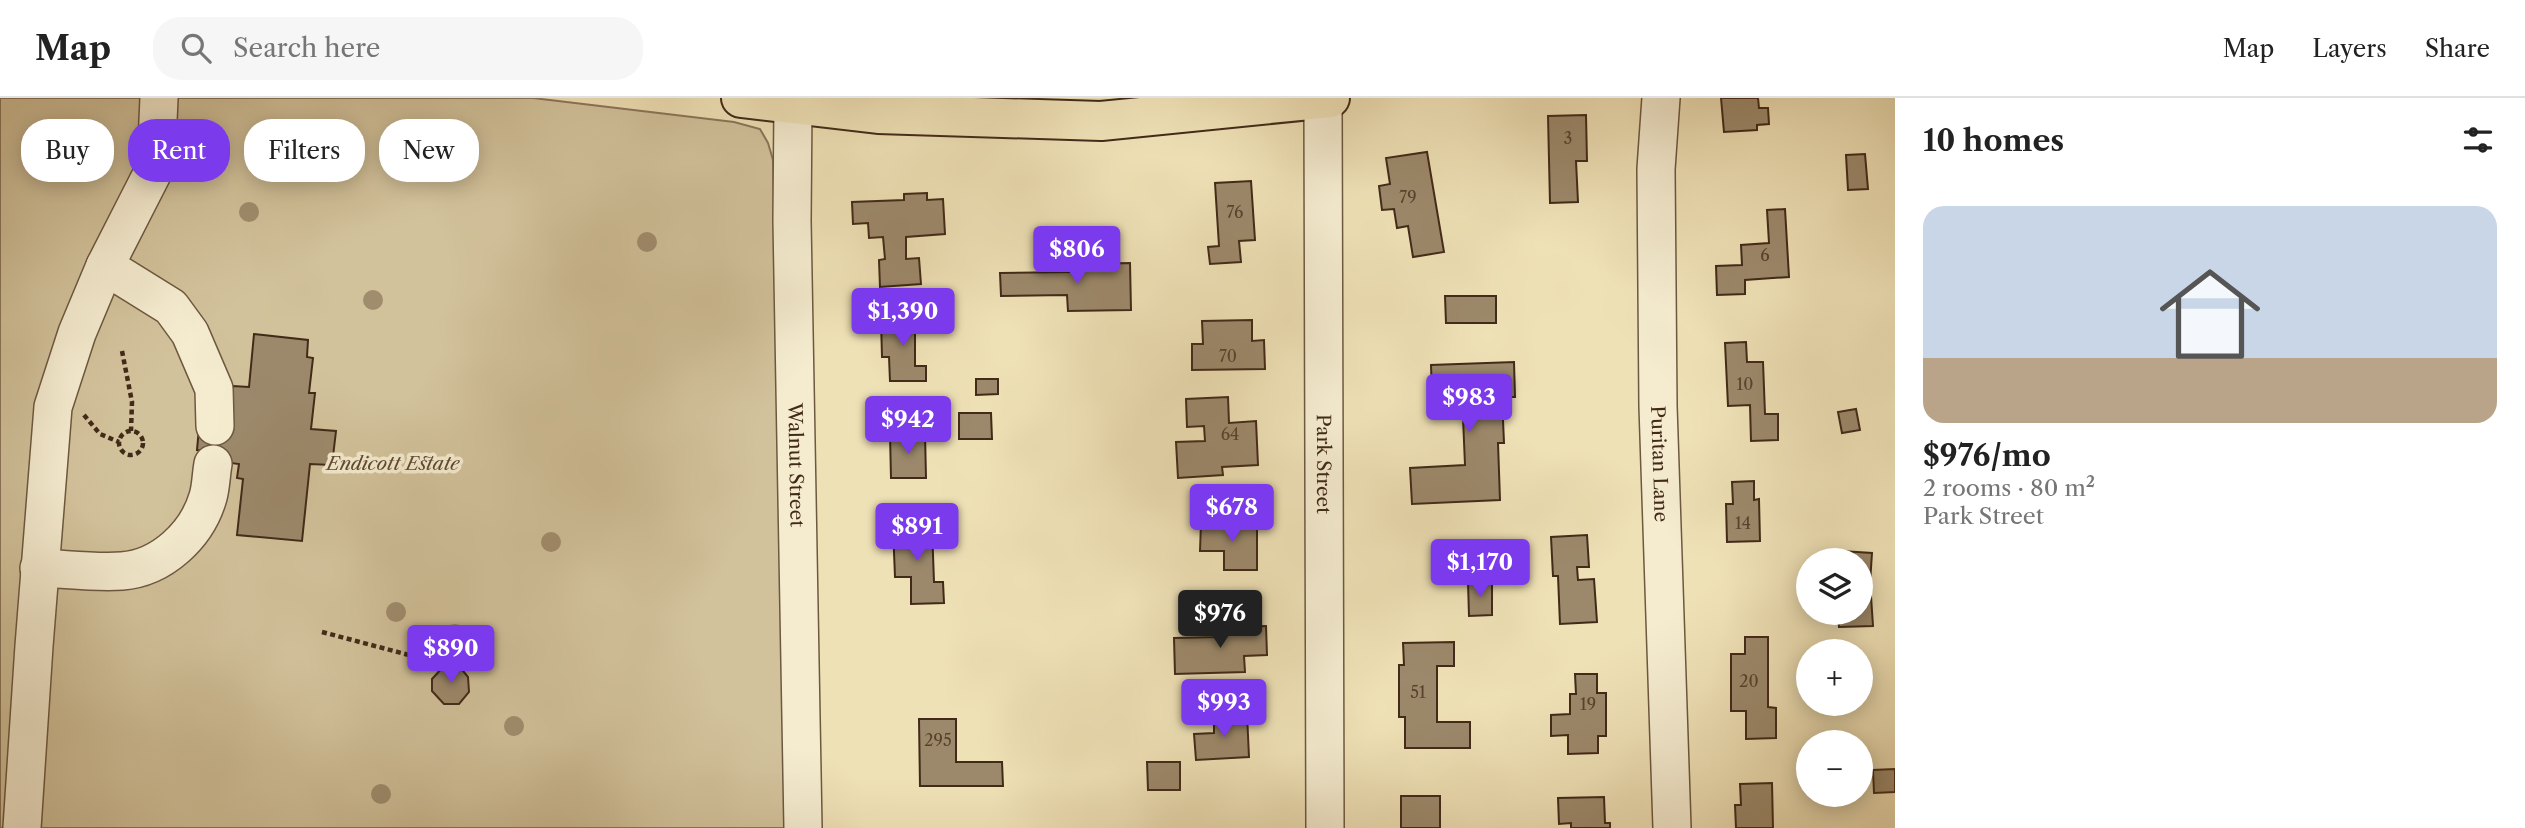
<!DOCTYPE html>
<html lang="en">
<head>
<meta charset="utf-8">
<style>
	:root { --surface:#fff; --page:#f6f6f6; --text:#222; --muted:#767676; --line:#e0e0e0; --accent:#7c3aed }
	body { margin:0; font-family:"Libre Caslon Text",serif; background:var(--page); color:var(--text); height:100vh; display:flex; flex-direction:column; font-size:26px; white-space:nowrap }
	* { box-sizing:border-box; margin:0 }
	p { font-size:23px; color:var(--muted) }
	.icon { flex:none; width:38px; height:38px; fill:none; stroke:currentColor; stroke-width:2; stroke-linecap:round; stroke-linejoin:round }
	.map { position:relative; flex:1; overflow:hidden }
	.panel { display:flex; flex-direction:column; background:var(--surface); width:630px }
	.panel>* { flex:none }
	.hud { position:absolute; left:21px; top:21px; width:665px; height:63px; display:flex; gap:14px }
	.buttons { position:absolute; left:1796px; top:450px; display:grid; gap:14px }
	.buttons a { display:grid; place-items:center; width:77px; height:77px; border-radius:50%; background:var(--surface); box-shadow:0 4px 18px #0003; font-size:35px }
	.price { position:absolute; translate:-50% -60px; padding:0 16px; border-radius:7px; background:var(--accent); color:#fff; font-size:23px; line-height:46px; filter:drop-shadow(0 2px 4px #0008) }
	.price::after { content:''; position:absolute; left:50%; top:42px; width:21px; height:16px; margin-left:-10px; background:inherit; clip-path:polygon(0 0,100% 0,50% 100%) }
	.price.active { background:#222; color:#fff }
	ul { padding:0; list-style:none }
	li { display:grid; align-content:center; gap:14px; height:371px; padding:0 28px }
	li span { display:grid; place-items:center; height:217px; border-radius:21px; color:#555 }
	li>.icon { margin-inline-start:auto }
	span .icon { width:126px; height:126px; fill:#fffc; stroke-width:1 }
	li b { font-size:30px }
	h2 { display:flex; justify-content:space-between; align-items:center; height:84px; padding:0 28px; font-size:30px }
	.chip { padding:0 24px; border-radius:28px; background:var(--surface); box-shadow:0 4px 18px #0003; font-size:24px; line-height:63px }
	.chip.active { background:var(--accent); color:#fff }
	header { display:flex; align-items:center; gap:42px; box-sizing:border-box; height:98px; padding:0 35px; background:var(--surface); border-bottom:2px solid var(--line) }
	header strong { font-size:33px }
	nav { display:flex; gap:38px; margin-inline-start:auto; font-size:24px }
	.search { width:490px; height:63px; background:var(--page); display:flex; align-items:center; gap:18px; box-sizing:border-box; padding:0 24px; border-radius:28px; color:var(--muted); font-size:26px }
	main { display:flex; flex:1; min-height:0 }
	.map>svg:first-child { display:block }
</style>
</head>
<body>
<header>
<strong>Map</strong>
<div class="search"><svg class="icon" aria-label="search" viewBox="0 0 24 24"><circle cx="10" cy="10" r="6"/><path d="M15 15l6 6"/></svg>Search here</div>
<nav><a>Map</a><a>Layers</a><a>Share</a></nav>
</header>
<main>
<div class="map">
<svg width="1895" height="730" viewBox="0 0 1895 730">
	<rect width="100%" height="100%" fill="#efe1b6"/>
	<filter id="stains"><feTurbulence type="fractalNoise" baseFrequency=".00286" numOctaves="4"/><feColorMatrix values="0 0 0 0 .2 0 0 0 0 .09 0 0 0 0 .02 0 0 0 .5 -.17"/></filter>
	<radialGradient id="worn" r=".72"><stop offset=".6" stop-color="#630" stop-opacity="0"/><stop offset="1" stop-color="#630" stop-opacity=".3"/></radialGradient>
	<polygon fill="#d2c29b" stroke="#8a765a" stroke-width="2" points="0,0 533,0 734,24 760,31 768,45 773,62 787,730 0,730"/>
	<g fill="#9c896b" stroke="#422a19" stroke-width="2">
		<polygon points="1721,0 1758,0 1759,10 1768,10 1769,26 1757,27 1757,32 1724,34"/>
		<polygon points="1586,17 1587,63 1576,63 1578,104 1550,105 1548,18"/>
		<polygon points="1427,54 1444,154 1413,159 1408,128 1397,130 1394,111 1382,112 1379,88 1390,86 1386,60"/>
		<polygon points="1865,56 1868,91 1848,92 1846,57"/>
		<polygon points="1251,83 1255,142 1239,143 1241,164 1210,166 1208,149 1219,148 1215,85"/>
		<polygon points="927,95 927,102 943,101 945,136 906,139 906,161 919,160 921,186 880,189 879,162 885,161 883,139 869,140 868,125 853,126 852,104 904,102 904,96"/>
		<polygon points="1785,111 1789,179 1745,182 1745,196 1717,197 1716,168 1742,167 1741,147 1769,145 1767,112"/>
		<polygon points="1130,165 1131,212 1068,213 1067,197 1001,198 1000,175 1074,174 1074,166"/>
		<polygon points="1445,198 1496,198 1496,225 1446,225"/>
		<polygon points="930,221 930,235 915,235 915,268 926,268 926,283 890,283 889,259 882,259 881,222"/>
		<polygon points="1252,222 1252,243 1264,242 1265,271 1192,272 1192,246 1203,246 1202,223"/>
		<polygon points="254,236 308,242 307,259 313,260 309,295 315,295 311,331 336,333 332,367 310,366 302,443 237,437 243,381 237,380 239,366 223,364 224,354 197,352 199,330 229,321 233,288 249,289"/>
		<polygon points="1746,244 1747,264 1763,264 1765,316 1778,316 1778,342 1751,343 1750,307 1728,308 1725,245"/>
		<polygon points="1514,264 1515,299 1502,299 1504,345 1498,345 1500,402 1412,406 1410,370 1465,367 1463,320 1452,320 1451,295 1432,296 1431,267"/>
		<polygon points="976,281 998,281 998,296 976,297"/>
		<polygon points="1228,299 1229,325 1256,323 1258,367 1222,369 1223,377 1178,380 1176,344 1205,343 1204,328 1187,329 1186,301"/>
		<polygon points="1856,311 1860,332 1842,335 1838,314"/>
		<polygon points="959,315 991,315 992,341 959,341"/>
		<polygon points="925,335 926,380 891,380 890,336"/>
		<polygon points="1754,383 1754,402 1759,401 1760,443 1727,444 1726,406 1733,406 1732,384"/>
		<polygon points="1201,425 1257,425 1257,472 1224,472 1224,453 1200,453"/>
		<polygon points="893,429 932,429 934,484 943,484 944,505 911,506 911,479 895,479"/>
		<polygon points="1587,437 1589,469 1577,469 1578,482 1594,481 1597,524 1560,526 1558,478 1553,478 1551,439"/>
		<polygon points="1841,453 1872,455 1870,485 1860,485 1860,462 1841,462"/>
		<polygon points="1468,484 1492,484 1492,517 1469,518"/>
		<polygon points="1860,498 1871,498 1873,528 1839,529 1838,514 1860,514"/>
		<polygon points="1266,528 1267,557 1244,558 1245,574 1175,576 1174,540 1216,539 1216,529"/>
		<polygon points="1745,539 1768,539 1768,609 1776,610 1776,640 1746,641 1746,613 1731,613 1731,556 1745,556"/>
		<polygon points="1454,544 1454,568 1437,568 1437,624 1470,624 1470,650 1405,650 1405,619 1399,619 1399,567 1404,567 1403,545"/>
		<polygon points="444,568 459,568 468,579 469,594 459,606 444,606 432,593 432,581"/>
		<polygon points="1575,576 1597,576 1597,595 1606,595 1606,638 1598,638 1598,655 1568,656 1568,637 1551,638 1551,617 1570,616 1570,596 1576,596"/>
		<polygon points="1247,616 1249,659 1196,662 1194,636 1214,635 1214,618"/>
		<polygon points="919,621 956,621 956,664 1002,664 1003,688 920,688"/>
		<polygon points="1147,664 1180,664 1180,692 1148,692"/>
		<polygon points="1895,671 1895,694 1874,695 1873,672"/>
		<polygon points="1772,685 1773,730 1736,730 1735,707 1741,707 1740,686"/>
		<rect x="1401" y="698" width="39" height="32"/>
		<polygon points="1604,699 1605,725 1610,725 1610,730 1571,730 1571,725 1559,726 1558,700"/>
	</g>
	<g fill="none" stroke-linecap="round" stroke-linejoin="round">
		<defs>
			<g id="minor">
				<path id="s1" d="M 1661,0 L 1656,71 L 1658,308 L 1672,730"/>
				<path id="s2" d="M 1323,2 L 1325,730"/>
				<path id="s3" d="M 793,7 L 792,123 L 803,730"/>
				<polyline points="105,168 171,209 190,235 214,291 215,328"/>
				<path d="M 39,470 C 66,471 95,475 122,473 C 162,470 197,437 208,399 C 211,389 211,377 213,366"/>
				<polyline points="22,730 34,548 53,309 77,235 105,168 156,68 159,0"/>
			</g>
			<polyline id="major" points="741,0 878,16 1101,23 1330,0"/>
		</defs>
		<use href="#minor" stroke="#6d5840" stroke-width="40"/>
		<use href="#major" stroke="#422a19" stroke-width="42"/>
		<g stroke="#422a19" stroke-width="4.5" stroke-dasharray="5 3.5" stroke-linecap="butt">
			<polyline points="122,253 132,304 131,333"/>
			<polyline points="84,317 100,336 119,344"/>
			<circle cx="131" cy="345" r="12"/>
			<polyline points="322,534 428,562 439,572"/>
		</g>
		<use href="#minor" stroke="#f5ecd0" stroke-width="37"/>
		<use href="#major" stroke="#efe1b6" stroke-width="38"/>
	</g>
	<g fill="#a08d6e">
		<circle cx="249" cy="114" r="10"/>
		<circle cx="647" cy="144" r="10"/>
		<circle cx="373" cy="202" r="10"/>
		<circle cx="551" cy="444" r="10"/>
		<circle cx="396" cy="514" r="10"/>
		<circle cx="455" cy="536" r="10"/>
		<circle cx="514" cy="628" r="10"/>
		<circle cx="381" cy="696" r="10"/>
	</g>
	<g text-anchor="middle" stroke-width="7" stroke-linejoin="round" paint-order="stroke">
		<g font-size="16" fill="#58422e">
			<text x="1568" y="46">3</text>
			<text x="1408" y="105">79</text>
			<text x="1235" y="120">76</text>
			<text x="1765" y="163">6</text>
			<text x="1228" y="264">70</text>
			<text x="1745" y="292">10</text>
			<text x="1230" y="342">64</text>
			<text x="1743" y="431">14</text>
			<text x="1749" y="589">20</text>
			<text x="1418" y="600">51</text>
			<text x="1588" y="612">19</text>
			<text x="938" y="648">295</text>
		</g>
		<g font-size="19" font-style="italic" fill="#5f4833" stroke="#f5ecd0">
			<text x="393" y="372">Endicott Estate</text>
		</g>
		<g font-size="19" fill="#422a19" stroke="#f5ecd0">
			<text dy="7" stroke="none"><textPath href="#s1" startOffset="366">Puritan Lane</textPath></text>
			<text dy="7" stroke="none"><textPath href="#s2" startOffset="364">Park Street</textPath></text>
			<text dy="7" stroke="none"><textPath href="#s3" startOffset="360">Walnut Street</textPath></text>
		</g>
	</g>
	<rect width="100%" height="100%" filter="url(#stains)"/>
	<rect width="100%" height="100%" fill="url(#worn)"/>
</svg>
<div class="buttons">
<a><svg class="icon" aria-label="layers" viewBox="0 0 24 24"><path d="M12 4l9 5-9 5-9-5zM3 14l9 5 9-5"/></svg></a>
<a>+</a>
<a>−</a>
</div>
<b class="price" style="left:1077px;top:188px">$806</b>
<b class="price" style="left:903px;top:250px">$1,390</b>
<b class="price" style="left:1469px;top:336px">$983</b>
<b class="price" style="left:908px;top:358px">$942</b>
<b class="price" style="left:1232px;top:446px">$678</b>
<b class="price" style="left:917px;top:465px">$891</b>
<b class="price" style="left:1480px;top:501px">$1,170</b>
<b class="price active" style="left:1220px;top:552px">$976</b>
<b class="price" style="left:451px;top:587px">$890</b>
<b class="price" style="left:1224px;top:641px">$993</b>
<div class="hud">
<a class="chip">Buy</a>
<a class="chip active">Rent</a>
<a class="chip">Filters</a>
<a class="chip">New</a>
</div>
</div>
<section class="panel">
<h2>10 homes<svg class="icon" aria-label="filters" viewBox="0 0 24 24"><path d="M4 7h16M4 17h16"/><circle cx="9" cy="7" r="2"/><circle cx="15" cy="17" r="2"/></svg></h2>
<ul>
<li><span style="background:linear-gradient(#c9d6e8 70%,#b9a48a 0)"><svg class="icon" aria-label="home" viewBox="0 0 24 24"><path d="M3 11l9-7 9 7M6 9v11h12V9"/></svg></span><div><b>$976/mo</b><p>2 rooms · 80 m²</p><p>Park Street</p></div></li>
</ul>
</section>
</main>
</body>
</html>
